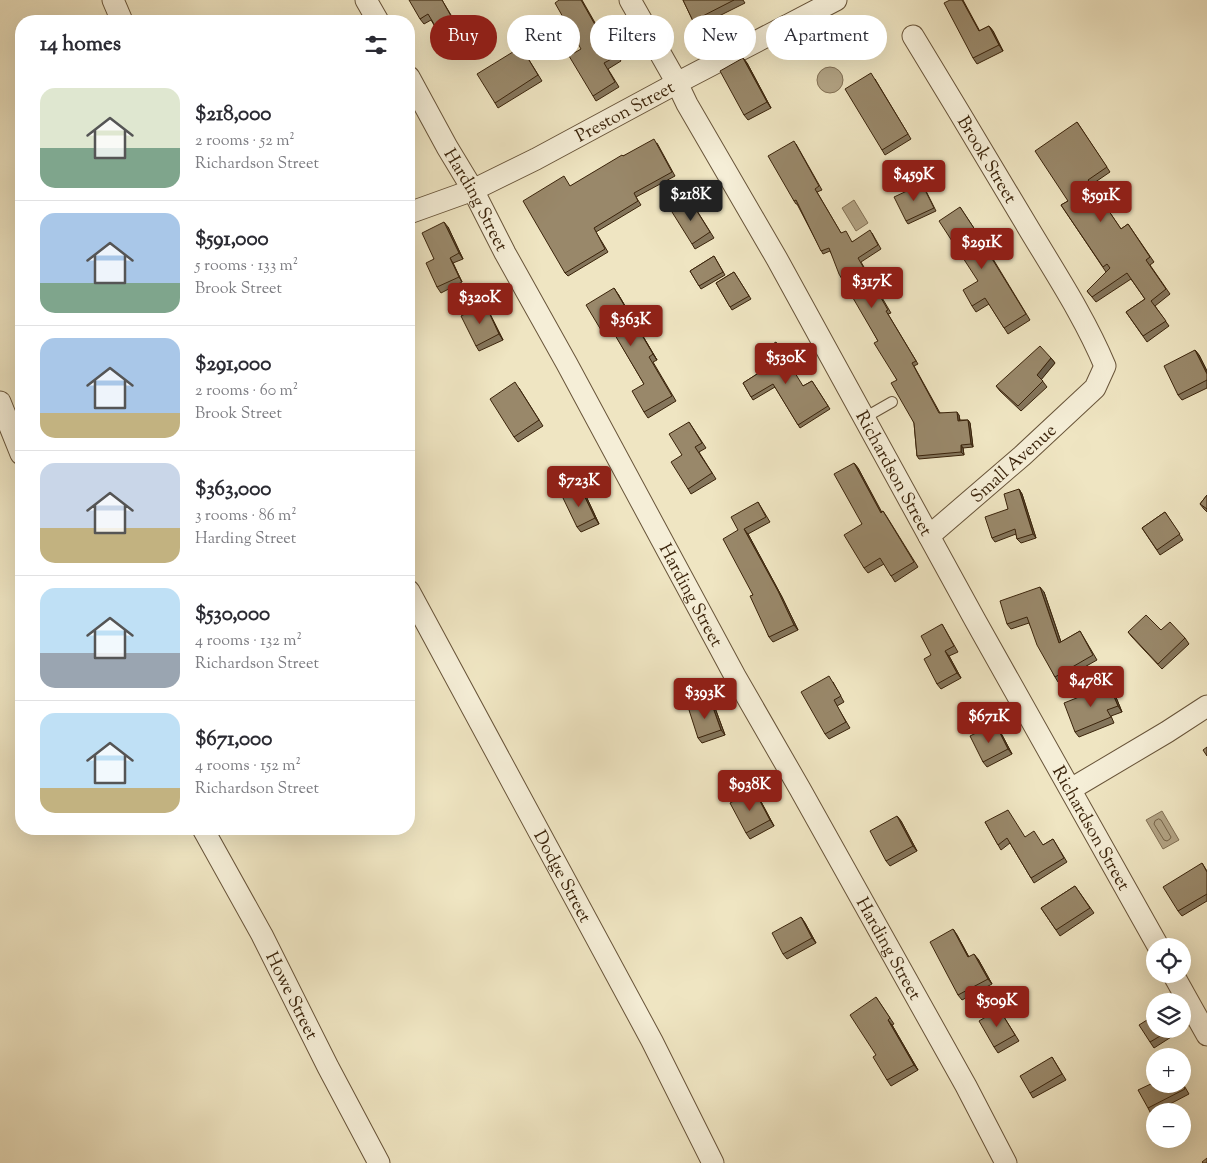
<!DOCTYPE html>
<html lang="en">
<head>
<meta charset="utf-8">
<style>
	:root { --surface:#fff; --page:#f7f7f7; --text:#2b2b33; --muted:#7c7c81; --line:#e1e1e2; --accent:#8f2418 }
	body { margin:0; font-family:"Sorts Mill Goudy",serif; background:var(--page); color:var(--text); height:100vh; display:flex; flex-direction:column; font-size:19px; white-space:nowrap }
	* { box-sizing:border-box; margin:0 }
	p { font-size:16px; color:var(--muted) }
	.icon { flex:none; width:28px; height:28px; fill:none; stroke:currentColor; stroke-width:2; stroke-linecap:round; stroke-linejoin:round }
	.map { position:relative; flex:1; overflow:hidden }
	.details { position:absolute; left:15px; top:15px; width:400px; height:820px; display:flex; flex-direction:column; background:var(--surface); border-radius:20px; box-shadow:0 5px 20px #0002 }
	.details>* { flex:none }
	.hud { position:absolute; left:430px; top:15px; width:475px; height:45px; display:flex; gap:10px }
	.controls { position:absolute; left:1146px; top:938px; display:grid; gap:10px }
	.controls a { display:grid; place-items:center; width:45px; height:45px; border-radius:50%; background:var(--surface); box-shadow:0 5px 20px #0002; font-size:25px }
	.price { position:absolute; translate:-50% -42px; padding:0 11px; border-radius:5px; background:var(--accent); color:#fff; font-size:16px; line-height:32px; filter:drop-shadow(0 1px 2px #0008) }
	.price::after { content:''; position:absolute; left:50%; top:30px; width:15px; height:11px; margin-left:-8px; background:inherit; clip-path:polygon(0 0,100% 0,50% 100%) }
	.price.on { background:#222; color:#fff }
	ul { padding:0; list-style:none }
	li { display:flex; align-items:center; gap:15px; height:125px; padding:0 25px }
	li+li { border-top:1px solid var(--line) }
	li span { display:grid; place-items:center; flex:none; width:140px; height:100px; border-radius:15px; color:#555 }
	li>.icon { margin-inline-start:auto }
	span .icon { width:60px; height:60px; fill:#fffc; stroke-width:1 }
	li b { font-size:21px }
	h2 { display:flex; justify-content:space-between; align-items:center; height:60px; padding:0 25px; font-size:21px }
	.tag { padding:0 18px; border-radius:22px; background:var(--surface); box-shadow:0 5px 20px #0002; font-size:18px; line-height:45px }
	.tag.on { background:var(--accent); color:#fff }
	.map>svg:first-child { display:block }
</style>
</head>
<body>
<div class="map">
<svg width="1207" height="1163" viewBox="0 0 1207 1163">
	<rect width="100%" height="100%" fill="#efe5c2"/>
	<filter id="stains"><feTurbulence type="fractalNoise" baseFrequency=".004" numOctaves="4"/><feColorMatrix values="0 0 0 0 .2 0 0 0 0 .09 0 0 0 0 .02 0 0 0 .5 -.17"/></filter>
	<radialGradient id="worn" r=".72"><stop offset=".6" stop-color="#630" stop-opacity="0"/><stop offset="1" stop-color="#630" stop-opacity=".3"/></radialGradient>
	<g fill="#b2a384" stroke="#827054">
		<circle cx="830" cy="80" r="13"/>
		<polygon points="854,200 868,223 856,231 842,208"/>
		<polygon points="1162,811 1179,840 1163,849 1146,820"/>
	</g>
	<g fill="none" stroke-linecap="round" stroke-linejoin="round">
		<polygon stroke="#766448" stroke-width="1" points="1159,819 1161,820 1171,837 1170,839 1167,841 1164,840 1154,824 1155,821"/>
		<defs>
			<polyline id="lane" points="864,418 892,402"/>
			<g id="street">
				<polyline points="113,0 122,21"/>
				<polyline points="366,0 378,21"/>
				<path id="s1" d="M 630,0 L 677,83 L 687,104 L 777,259 L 975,620 L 1158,946"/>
				<path id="s2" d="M 913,36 C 952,100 991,165 1029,229 C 1056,274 1085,318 1105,366 L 1095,388 L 1022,456 L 929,536"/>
				<path id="s3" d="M 409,77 L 447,147 L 473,190 L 505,253 L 567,364 L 735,676 L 800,789 L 966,1086 L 1006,1163"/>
				<path id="s4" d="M 409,213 L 473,190 L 536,159 L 677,83 L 836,0"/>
				<polyline points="0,402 21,454"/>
				<path id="s5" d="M 409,591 L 652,1041 L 713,1163"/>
				<polyline points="1071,789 1167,732 1207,706"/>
				<path id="s6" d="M 203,829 L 262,935 L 328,1067 L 379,1163"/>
				<polyline points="1173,974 1207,1035"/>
			</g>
		</defs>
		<use href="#lane" stroke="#685439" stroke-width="12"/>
		<use href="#street" stroke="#685439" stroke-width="23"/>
		<use href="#lane" stroke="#f5eed7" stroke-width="10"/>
		<use href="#street" stroke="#f5eed7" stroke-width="21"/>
	</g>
	<g fill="#84755b" stroke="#3b240b">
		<polygon points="442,0 460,30 443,40 431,20 424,24 420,19"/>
		<polygon points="683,0 743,0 745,3 697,27 693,21"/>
		<polygon points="989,26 993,31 1003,51 977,64 973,58 979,31"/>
		<polygon points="603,36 608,41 621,61 608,69 619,87 596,101 593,96"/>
		<polygon points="521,47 542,81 498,108 495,103"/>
		<polygon points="743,58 747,63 771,108 748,120 744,115"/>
		<polygon points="875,79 911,139 885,155 882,150"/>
		<polygon points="1077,122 1110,172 1091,185 1121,229 1128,224 1154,262 1150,265 1170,294 1155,306 1169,326 1147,342 1126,312 1145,299 1131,279 1096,302 1087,291 1106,272 1061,205 1068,201"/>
		<polygon points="657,143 675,176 636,197 641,205 596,232 608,252 568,276 565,273 571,186 623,156"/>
		<polygon points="796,144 822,190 817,192 841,233 852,242 872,233 881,249 861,262 891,313 888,314 918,364 914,366 940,413 959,415 960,420 968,420 970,423 973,447 963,448 964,455 919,459 917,456 914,423 897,380 878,341 830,251 823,254 797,204 796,204 794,201"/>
		<polygon points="924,187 936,211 908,224 906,221"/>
		<polygon points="694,206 714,238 695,249 692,244"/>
		<polygon points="960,207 991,254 990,254 1030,320 1008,334 989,304 976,312 972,306 978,281"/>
		<polygon points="448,227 463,259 453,263 462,282 441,293 437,287 434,259"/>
		<polygon points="714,256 725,275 701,289 690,271"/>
		<polygon points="734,272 751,299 732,310 716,283"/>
		<polygon points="618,294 657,360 653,362 676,401 648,418 644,412 644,384 613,331 605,336 601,330"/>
		<polygon points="485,304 503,340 479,351 476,346"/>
		<polygon points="1195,350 1199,355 1207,371 1207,388 1182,400 1178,395"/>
		<polygon points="1051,358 1055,363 1041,379 1047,387 1021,411 1000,391 996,386"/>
		<polygon points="765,369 803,386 812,381 830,409 800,428 775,387 753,400 743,383"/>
		<polygon points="519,388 543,426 518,442 514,437"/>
		<polygon points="689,422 706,448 699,452 716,479 691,494 688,489 682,455"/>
		<polygon points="854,463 858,468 881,512 883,511 887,517 918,567 895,582 884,564 868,573 864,568 862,524"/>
		<polygon points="1019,489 1022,494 1036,538 1021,543 1017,539 1016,534 995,542 992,538 1008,509"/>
		<polygon points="585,494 599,524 581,532 577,527"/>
		<polygon points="1207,495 1207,512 1204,509 1200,504"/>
		<polygon points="758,502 770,522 748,534 782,597 798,630 773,642 769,637 753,595 738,530"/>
		<polygon points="1165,512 1183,540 1160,555 1142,528"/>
		<polygon points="1044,592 1061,642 1080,631 1097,660 1058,682 1055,677 1029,623 1011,629 1007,624"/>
		<polygon points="942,624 958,652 949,656 961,678 941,689 937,684 931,655"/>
		<polygon points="1161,630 1185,638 1189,644 1162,669 1132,637 1128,632"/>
		<polygon points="833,682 844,702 837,706 850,728 829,739 825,734"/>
		<polygon points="1109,685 1113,690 1122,712 1111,716 1114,723 1079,737 1075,732"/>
		<polygon points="715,708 725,735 702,743 698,738"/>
		<polygon points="998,729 1002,735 1012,754 987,767 983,762 987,734"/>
		<polygon points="754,790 758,796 774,826 750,839 746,833"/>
		<polygon points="897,816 901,821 917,851 890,866 886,861"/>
		<polygon points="985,822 1025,837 1043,845 1053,839 1067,862 1034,883 1010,843 1001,850"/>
		<polygon points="1202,863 1207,871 1207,901 1182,916 1178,911"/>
		<polygon points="1075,886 1094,913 1060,936 1041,908"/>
		<polygon points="801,917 805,923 816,943 787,959 783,954"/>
		<polygon points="953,929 957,935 969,957 978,959 992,984 962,1000 958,995"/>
		<polygon points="876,997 894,1024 892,1025 918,1070 891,1086 887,1080"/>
		<polygon points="999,1009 1019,1041 998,1053 994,1047"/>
		<polygon points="1155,1029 1178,1029 1179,1032 1154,1048 1150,1042"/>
		<polygon points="1052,1057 1066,1080 1033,1098 1030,1093"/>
		<polygon points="1182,1082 1189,1094 1151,1114 1148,1108 1182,1084"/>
	</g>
	<g fill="#6b5f4a" stroke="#3b240b">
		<polygon points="581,0 582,0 606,42 602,37"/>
		<polygon points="962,0 963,0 983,37 979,31"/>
		<polygon points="989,26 993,31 1003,51 999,45"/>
		<polygon points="743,58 747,63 771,108 767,102"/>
		<polygon points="444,222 448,227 463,259 459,253"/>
		<polygon points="450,258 453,263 462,282 459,277"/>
		<polygon points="614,288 618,294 657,360 653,354"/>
		<polygon points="485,304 503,340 499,334"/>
		<polygon points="1195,350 1199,355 1207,371 1207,374"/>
		<polygon points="1051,358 1055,363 1041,380 1037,375"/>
		<polygon points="957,412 959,415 960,424 958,421"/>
		<polygon points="968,420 970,423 973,447 971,444"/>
		<polygon points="961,445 963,448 964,455 961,452"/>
		<polygon points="854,463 858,468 885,518 881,513"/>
		<polygon points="581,489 585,494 599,524 595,518"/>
		<polygon points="1019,489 1022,494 1036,538 1033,534"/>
		<polygon points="744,529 748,534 782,597 798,630 794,625"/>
		<polygon points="1040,587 1044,592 1063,648 1059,643"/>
		<polygon points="945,651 949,656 961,678 957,673"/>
		<polygon points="1109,685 1113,690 1122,712 1118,706"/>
		<polygon points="711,702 715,708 725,735 721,730"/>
		<polygon points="998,729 1002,735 1012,754 1008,749"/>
		<polygon points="754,790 758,796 774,826 770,820"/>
		<polygon points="897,816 901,821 917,851 913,846"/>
		<polygon points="801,917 805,923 816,943 812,938"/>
		<polygon points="953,929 957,935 972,963 968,957"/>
		<polygon points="974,954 978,959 992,984 988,979"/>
		<polygon points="888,1020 892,1025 918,1070 914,1065"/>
	</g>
	<g fill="#99886a" stroke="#3b240b">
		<polygon points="409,0 442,0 456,25 440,34 428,14 420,19"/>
		<polygon points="559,0 581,0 602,37 605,35 617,56 604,63 615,82 593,96 569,56 581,49 555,3"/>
		<polygon points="683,0 734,0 693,21"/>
		<polygon points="950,0 962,0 979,31 989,26 999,45 973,58 944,3"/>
		<polygon points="521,47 538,75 495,103 477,74"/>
		<polygon points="743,58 767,102 744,115 720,71"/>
		<polygon points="871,73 908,134 882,150 845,89"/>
		<polygon points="1077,122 1107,167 1088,180 1121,229 1128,224 1150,257 1146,260 1166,289 1151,301 1166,321 1143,336 1126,312 1145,299 1127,273 1092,297 1087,291 1110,268 1107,264 1103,267 1061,205 1068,201 1035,151"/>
		<polygon points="654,139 672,172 634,193 638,201 594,228 605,249 565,273 523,201 564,176 570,186 622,155 623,156"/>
		<polygon points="794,141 819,186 815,189 841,233 846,231 852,242 870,230 878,245 858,258 888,310 886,311 916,361 912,363 939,413 957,412 958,421 968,420 971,444 961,445 961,452 917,456 914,423 891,383 897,380 874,343 878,341 839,274 829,248 821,251 796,200 794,201 768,156"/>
		<polygon points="922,184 934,208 906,221 894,197"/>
		<polygon points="690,200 710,232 692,244 672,212"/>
		<polygon points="960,207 987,248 986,249 1026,314 1004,328 985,298 972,306 963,290 978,281 939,221"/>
		<polygon points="444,222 459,253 450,258 459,277 437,287 426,263 434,259 422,233"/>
		<polygon points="714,256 723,272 699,286 690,271"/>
		<polygon points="734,272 749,296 730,307 716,283"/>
		<polygon points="614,288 653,354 649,357 672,396 644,412 632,391 644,384 609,325 601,330 586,305"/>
		<polygon points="485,304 499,334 476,346 461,316"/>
		<polygon points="776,342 803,386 812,381 828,406 798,425 773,384 751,397 743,383 765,369 756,354"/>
		<polygon points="1040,346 1051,358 1037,375 1043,381 1018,406 996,386"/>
		<polygon points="1195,350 1207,374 1207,380 1178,395 1164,366"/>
		<polygon points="515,382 539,420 514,437 490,399"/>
		<polygon points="689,422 702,443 695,447 712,473 688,489 671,462 682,455 669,434"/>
		<polygon points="854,463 881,513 883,511 914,562 891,576 880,558 864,568 844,535 862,524 834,474"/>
		<polygon points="581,489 595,518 577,527 563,498"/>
		<polygon points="1019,489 1033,534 1017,539 1015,529 992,538 985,517 1008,509 1004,494"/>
		<polygon points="1207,495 1207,509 1200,504"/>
		<polygon points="758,502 766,517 744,529 778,591 794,625 769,637 750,596 753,595 723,539 738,530 731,517"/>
		<polygon points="1165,512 1180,534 1157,550 1142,528"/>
		<polygon points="1040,587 1059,643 1080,631 1093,655 1055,677 1037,645 1027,617 1007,624 1000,601"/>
		<polygon points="1146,615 1161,630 1170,622 1185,638 1158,664 1128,632"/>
		<polygon points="942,624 954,646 945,651 957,673 937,684 924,659 931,655 921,636"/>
		<polygon points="829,676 841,696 834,700 846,722 825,734 801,692"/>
		<polygon points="1109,685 1118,706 1107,710 1111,717 1075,732 1064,703"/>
		<polygon points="711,702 721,730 698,738 689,710"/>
		<polygon points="984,729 986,734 998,729 1008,749 983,762 970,736"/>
		<polygon points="1207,747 1207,756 1203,750"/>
		<polygon points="754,790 770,820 746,833 730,803"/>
		<polygon points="1008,810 1025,837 1034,831 1043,845 1053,839 1064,858 1031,878 1007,838 998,845 985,822"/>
		<polygon points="897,816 913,846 886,861 870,831"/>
		<polygon points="1202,863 1207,872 1207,894 1178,911 1163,887"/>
		<polygon points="1075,886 1090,908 1056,930 1041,908"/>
		<polygon points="801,917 812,938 783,954 772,933"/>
		<polygon points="953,929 968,957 974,954 988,979 958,995 930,942"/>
		<polygon points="876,997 890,1018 888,1020 914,1065 887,1080 873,1057 876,1055 850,1015"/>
		<polygon points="999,1009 1015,1035 994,1047 979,1021"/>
		<polygon points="1155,1015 1155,1029 1172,1029 1150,1042 1139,1025"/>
		<polygon points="1052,1057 1062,1074 1030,1093 1020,1076"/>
		<polygon points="1155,1082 1155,1084 1182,1084 1185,1089 1148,1108 1138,1090"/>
		<polygon points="1207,1158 1207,1163 1203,1163 1202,1162"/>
	</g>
	<g text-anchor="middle" stroke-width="4.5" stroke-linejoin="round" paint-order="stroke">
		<g font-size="18" fill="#3b240b" stroke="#f5eed7">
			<text dy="6" stroke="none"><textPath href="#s4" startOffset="239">Preston Street</textPath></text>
			<text dy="6" stroke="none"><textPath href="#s2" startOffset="144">Brook Street</textPath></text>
			<text dy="6" stroke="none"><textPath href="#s3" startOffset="140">Harding Street</textPath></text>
			<text transform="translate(1013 463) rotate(-42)" y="6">Small Avenue</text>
			<text dy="6" stroke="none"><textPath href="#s1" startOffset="542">Richardson Street</textPath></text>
			<text dy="6" stroke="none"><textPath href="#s3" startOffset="590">Harding Street</textPath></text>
			<text dy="6" stroke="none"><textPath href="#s1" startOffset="948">Richardson Street</textPath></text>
			<text dy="6" stroke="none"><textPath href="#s5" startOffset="324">Dodge Street</textPath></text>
			<text dy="6" stroke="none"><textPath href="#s3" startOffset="995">Harding Street</textPath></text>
			<text dy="6" stroke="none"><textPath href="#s6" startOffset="189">Howe Street</textPath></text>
		</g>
	</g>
	<rect width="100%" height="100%" filter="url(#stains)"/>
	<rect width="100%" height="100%" fill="url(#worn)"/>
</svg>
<div class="controls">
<a><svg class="icon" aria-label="locate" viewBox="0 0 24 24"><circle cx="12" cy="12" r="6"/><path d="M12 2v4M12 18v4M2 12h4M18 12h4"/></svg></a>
<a><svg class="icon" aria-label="layers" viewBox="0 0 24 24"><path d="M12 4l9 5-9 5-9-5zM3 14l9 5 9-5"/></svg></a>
<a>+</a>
<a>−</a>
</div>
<b class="price" style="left:914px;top:202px">$459K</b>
<b class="price on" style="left:691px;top:222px">$218K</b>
<b class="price" style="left:1101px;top:223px">$591K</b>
<b class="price" style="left:982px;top:270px">$291K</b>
<b class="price" style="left:872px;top:309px">$317K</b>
<b class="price" style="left:480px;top:325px">$320K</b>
<b class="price" style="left:631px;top:347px">$363K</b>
<b class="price" style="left:786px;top:385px">$530K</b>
<b class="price" style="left:579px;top:508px">$723K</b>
<b class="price" style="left:1091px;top:708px">$478K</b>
<b class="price" style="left:705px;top:720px">$393K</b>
<b class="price" style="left:989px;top:744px">$671K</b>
<b class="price" style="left:750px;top:812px">$938K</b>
<b class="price" style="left:997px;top:1028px">$509K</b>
<div class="hud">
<a class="tag on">Buy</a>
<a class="tag">Rent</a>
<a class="tag">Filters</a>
<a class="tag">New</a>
<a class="tag">Apartment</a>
</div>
<section class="details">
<h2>14 homes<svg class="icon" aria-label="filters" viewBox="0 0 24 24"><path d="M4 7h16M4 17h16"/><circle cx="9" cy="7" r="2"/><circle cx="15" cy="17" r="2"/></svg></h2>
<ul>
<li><span style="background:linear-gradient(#dfe7d0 60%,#7fa58c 0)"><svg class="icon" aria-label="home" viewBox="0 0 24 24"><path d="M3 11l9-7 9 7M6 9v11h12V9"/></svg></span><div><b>$218,000</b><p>2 rooms · 52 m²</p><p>Richardson Street</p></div></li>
<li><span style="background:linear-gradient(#a9c7e8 70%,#7fa58c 0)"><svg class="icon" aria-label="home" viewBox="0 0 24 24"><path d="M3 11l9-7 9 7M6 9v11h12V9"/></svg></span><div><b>$591,000</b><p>5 rooms · 133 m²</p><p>Brook Street</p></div></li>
<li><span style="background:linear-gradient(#a9c7e8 75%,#c2b280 0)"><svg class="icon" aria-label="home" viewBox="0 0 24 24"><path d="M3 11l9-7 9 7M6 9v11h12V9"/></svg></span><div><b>$291,000</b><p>2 rooms · 60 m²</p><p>Brook Street</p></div></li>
<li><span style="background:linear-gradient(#c9d6e8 65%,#c2b280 0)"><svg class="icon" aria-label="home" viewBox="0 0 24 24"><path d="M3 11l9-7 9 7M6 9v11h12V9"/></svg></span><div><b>$363,000</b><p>3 rooms · 86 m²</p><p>Harding Street</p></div></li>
<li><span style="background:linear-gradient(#bfe0f5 65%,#9aa5b1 0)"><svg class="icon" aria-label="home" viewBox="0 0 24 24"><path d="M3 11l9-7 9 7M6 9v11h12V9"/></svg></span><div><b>$530,000</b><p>4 rooms · 132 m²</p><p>Richardson Street</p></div></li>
<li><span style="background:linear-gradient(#bfe0f5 75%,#c2b280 0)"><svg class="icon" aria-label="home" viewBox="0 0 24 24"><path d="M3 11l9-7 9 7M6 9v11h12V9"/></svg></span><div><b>$671,000</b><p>4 rooms · 152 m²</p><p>Richardson Street</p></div></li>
</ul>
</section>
</div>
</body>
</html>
